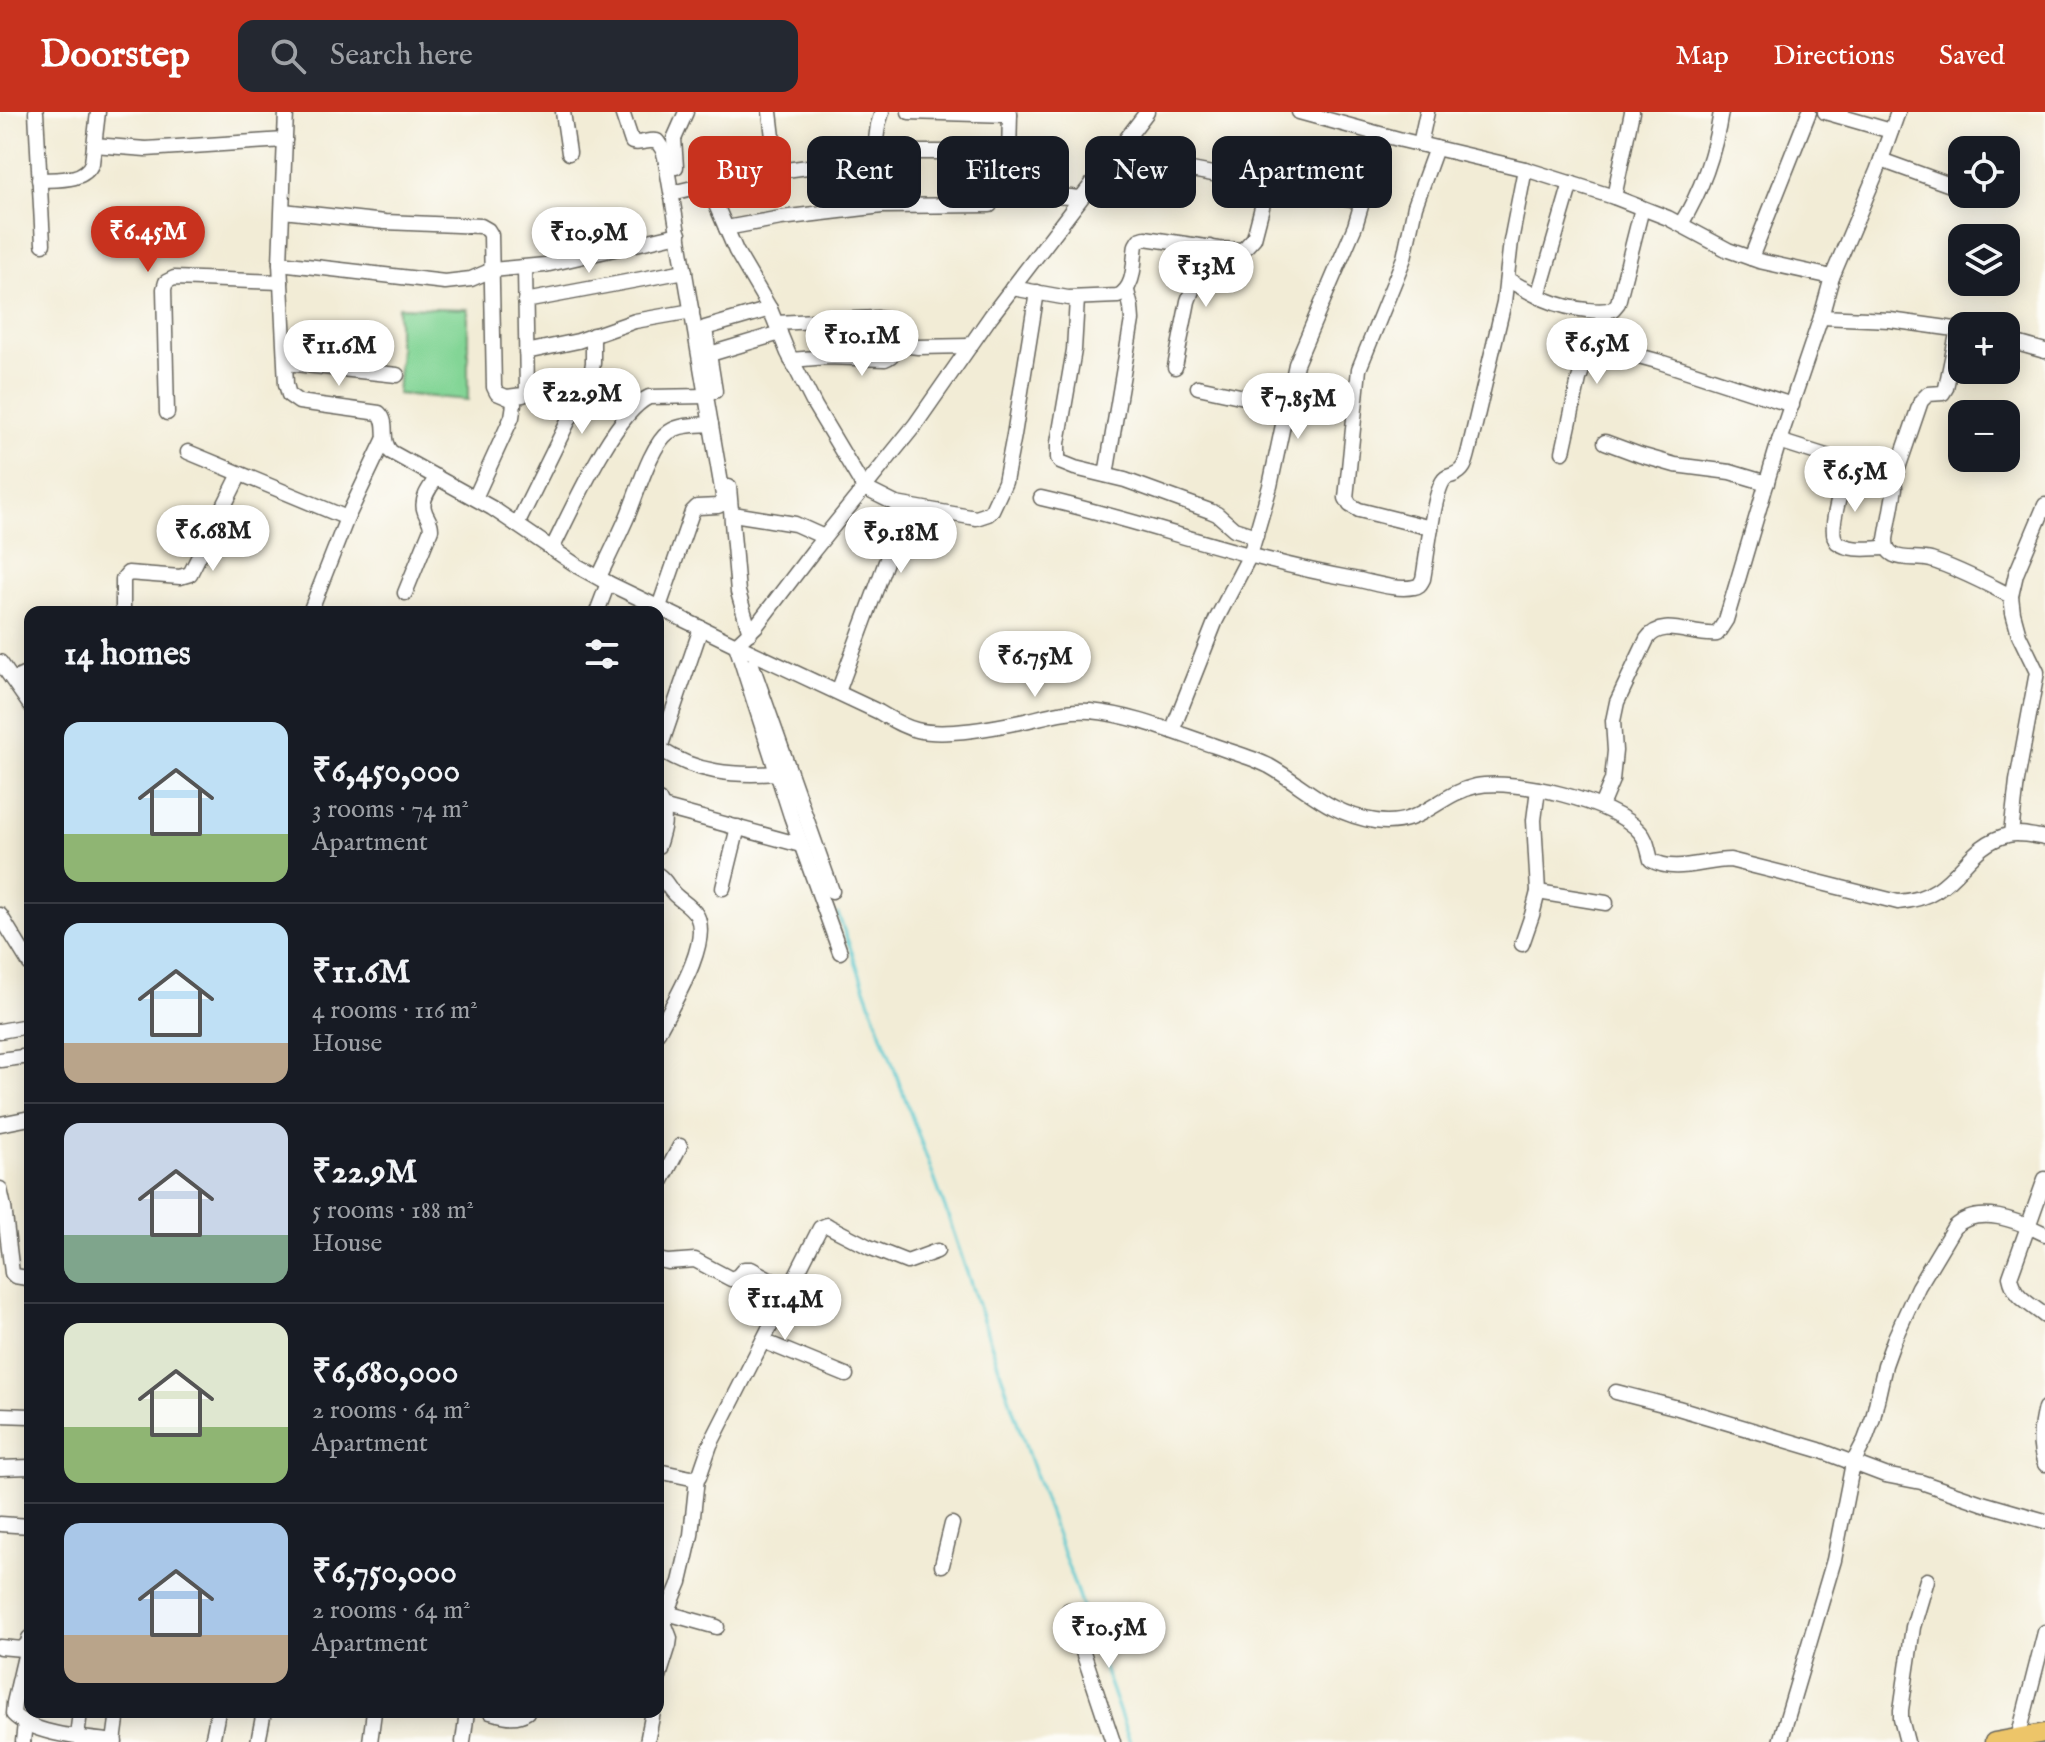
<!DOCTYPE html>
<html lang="en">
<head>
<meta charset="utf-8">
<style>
	:root { --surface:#171b24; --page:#242831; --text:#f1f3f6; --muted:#9ea1a6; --line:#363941; --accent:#c8321e }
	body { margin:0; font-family:"IM FELL English",serif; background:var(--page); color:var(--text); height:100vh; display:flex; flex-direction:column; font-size:30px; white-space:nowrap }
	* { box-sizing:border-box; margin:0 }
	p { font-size:26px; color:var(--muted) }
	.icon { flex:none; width:44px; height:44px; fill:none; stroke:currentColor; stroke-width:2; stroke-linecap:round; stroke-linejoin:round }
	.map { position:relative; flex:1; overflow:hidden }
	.panel { position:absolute; left:24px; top:494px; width:640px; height:1112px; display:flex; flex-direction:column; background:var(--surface); border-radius:16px; box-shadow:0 4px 20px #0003 }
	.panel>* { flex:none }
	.top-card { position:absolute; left:688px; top:24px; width:760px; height:72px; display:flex; gap:16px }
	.fabs { position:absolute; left:1948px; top:24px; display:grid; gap:16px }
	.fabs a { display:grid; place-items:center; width:72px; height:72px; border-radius:16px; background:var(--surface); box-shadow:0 4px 20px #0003; font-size:40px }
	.price { position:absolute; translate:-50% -68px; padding:0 18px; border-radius:28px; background:#fff; color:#222; font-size:26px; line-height:52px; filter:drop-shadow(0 2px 4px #0008) }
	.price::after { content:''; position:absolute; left:50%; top:48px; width:24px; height:18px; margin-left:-12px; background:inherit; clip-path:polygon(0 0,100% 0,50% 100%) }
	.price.selected { background:var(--accent); color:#fff }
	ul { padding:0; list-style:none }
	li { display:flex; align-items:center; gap:24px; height:200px; padding:0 40px }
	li+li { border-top:2px solid var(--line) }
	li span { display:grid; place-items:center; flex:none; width:224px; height:160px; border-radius:16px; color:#555 }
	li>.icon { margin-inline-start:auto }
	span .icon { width:96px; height:96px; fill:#fffc; stroke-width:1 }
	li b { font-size:34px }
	h2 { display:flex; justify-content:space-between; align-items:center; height:96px; padding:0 40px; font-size:34px }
	.tag { padding:0 28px; border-radius:16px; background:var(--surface); box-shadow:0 4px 20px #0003; font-size:28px; line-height:72px }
	.tag.selected { background:var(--accent); color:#fff }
	header { display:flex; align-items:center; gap:48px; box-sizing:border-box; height:112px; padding:0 40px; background:var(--accent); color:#fff }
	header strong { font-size:38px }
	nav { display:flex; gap:44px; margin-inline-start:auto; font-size:28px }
	.search { width:560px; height:72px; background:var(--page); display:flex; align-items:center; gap:20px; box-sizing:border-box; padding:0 28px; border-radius:16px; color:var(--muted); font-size:30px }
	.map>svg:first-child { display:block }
</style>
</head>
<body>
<header>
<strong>Doorstep</strong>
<div class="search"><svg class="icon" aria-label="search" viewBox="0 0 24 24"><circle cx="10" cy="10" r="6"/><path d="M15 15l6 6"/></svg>Search here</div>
<nav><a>Map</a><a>Directions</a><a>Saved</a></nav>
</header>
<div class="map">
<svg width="2045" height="1630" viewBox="0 0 2045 1630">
	<rect width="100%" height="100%" fill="#fdfcf7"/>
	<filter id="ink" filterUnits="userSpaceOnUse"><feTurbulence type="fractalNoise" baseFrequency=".0125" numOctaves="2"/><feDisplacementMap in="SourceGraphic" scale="16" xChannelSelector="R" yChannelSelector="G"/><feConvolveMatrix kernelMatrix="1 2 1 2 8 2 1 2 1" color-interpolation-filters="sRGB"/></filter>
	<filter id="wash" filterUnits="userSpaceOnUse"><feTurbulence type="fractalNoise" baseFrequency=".006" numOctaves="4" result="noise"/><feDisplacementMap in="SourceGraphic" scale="32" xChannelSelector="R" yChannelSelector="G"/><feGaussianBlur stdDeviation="1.8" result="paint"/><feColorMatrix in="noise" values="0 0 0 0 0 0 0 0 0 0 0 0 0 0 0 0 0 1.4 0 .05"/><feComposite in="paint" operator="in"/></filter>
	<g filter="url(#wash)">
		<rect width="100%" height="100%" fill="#f2ecd6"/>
		<polygon fill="#83d596" stroke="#507859" stroke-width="2" points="398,195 468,197 468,288 397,282 400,236 398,231"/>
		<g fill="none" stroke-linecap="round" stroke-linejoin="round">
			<polyline stroke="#5bc9d0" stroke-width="3" points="838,802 949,1107 1026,1336 1130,1630"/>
		</g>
	</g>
	<g filter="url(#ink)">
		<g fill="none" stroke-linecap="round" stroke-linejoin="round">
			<defs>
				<g id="minor">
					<polyline points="36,0 43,132"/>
					<path d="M 286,0 L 280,151 L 286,272 L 289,283 L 299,290 L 379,301 C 390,312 379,327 391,340 L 492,396 L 579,455 L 608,471 L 736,533 L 879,600 C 891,607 903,615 917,618 C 946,625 996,615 1025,609 C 1047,604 1068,597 1090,599 C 1133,603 1173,620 1212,633 C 1231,640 1252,645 1269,654 C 1308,676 1327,701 1375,709 C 1422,716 1436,683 1476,674 C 1514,666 1614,689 1640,720 C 1647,727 1648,738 1651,748 C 1675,762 1704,748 1730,748 L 1898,790 C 1959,786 1961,734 2008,723 C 2019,720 2033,724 2045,726"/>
					<polyline points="563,0 569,41"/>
					<path d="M 622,0 L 632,30 C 640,33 648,27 657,29 L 663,38 L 665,45 L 723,383 L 722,392 L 718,394 L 697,395 L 692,400 L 659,495"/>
					<polyline points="770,0 777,59"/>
					<polyline points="909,0 1010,3"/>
					<path d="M 1010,0 L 1009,45 C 1013,53 1023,51 1028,58 L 1028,77 C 1042,85 1064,84 1080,86"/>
					<path d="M 1299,0 L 1402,28 L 1525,57 L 1614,85 L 1668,106 L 1728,138 L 1759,149 L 1832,165 L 1821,205 L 1779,329 L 1726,508 L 1717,522 C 1693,525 1662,505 1647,527 L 1617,590 L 1613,609 L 1615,639 L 1612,668 L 1601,694"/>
					<polyline points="1825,0 1891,19"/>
					<polyline points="1420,32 1427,0"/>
					<polyline points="94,33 146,37 285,28"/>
					<polyline points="1120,34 1154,49 1170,54 1362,90"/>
					<polyline points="874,43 878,13 882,0"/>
					<polyline points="1881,48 1956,75"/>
					<polyline points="676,55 674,27 686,0"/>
					<path d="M 39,68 C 58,67 84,70 92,51 L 98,0"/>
					<polyline points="707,72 736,139 770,197 788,241 815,294 864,376 896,392 899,400 900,408 897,420 838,580"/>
					<polyline points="680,79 743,64 829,52 892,40 1008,40"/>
					<polyline points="1614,85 1632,0"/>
					<polyline points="283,99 385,110 481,114 488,118 491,123 494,275 497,281 511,287 514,292 512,305 475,386"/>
					<path d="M 1681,112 C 1702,78 1715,39 1721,0"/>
					<polyline points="726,116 781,106 882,94 990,93"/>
					<polyline points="1751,146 1809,0"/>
					<polyline points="280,151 445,170 471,167 492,158 545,153 679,122"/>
					<polyline points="1832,165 1877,59 1898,0"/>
					<path d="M 1507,167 C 1534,183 1555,195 1587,198 C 1596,199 1604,200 1613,197 L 1618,191 L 1642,96"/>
					<path d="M 1012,176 L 1068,186 L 1118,184 C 1136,175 1133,150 1136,133 L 1139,128 L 1145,126 L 1219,137 L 1243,138 L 1254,126 L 1268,72"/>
					<polyline points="1538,184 1571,71"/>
					<polyline points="1077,187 1074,238 1058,331 1058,346 1060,350 1075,356 1125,368 1210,399 1217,402 1234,417 1256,424"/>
					<polyline points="525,189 685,159"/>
					<polyline points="1821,205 1890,208 1962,218"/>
					<path d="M 776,211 L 877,206 C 897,209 897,211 899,229 L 902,233 L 918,235 L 970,234"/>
					<polyline points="705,216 770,197"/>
					<polyline points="705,217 715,279"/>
					<polyline points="2006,228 2045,239"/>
					<polyline points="1591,231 1657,249 1792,293"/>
					<polyline points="526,240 578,229 635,209 692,199"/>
					<polyline points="710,242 780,221"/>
					<path d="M 791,248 L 827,245 L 885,247 C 894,244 896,237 899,229"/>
					<polyline points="286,251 397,263"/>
					<polyline points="1175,255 1188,189 1194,173 1208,151 1210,135"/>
					<polyline points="1198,275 1286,294"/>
					<polyline points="507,285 523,283 527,279 525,156"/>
					<polyline points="167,301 164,177 166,170 174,166 281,170"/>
					<path d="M 1779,329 L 1880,361 L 1894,368 L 1895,376 L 1886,427 C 1886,434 1887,439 1894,443 C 1904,448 1919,445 1931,448 C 1959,457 1985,471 2011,484"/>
					<polyline points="1605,330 1640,343 1675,353 1730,360 1767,371"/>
					<polyline points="188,340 347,406"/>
					<polyline points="1563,340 1579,267 1591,231 1607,199"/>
					<path d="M 1849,351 C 1845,366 1826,419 1837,430 C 1850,440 1871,436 1886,436"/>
					<polyline points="1106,363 1132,208 1131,195 1127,179"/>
					<polyline points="1894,368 1921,289 1928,282 1943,281 1946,276 1958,217"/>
					<polyline points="729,375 738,480 750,521"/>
					<path d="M 1041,386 C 1146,410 1247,448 1354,467 C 1372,470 1395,479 1414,475 C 1420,474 1420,472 1423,467 C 1427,446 1433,384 1443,369 C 1446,364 1448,365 1453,363 C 1465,359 1466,349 1469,338 L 1504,190 L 1511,129 L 1525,57"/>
					<polyline points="896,392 976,406 988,402 992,398 1005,370 1014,323 1037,180"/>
					<polyline points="733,402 795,412 824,425"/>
					<polyline points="517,413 591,263 593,251 593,223"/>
					<polyline points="1431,416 1359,398 1350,393 1346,386 1359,257 1404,146 1415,94 1436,36"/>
					<path d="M 552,437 C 571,400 614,301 649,285 L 707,284"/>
					<path d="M 599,465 C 609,444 619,424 628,403 C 637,382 651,332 669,320 C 681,312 698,313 711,312"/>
					<path d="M 405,481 L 431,417 C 431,408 426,406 424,397 C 421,386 431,374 437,365"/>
					<polyline points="123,500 123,467 128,461 180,465 190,462 240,362"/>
					<polyline points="310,500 347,406 384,328"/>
					<polyline points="597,500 608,471"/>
					<polyline points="0,550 30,593"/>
					<polyline points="752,553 832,779"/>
					<polyline points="13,568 30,560"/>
					<polyline points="1172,619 1216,508 1250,443 1270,374 1296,252 1355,114 1382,23"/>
					<path d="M 660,637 C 696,661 733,664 776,661"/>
					<polyline points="658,642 701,516"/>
					<polyline points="658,694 801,733"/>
					<polyline points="2011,722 2017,669 2037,560 2019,523 2013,501 2011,484 2016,462 2045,393"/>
					<path d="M 658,734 C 663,719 668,703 659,688"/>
					<path d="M 658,763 C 666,768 668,776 674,782 C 682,790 691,793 697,804 C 711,832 672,893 658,920"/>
					<polyline points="723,776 738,715"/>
					<polyline points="1538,780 1606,791"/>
					<polyline points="0,803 30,852"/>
					<polyline points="1522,832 1532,803 1538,780 1534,708 1538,677"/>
					<polyline points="840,840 791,704 736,533 756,514 814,438 915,313 991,204 1147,0"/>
					<polyline points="0,919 28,914"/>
					<polyline points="0,948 30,944"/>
					<polyline points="0,1012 30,1006"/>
					<path d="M 2045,1067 L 2010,1165 C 2014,1186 2031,1192 2045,1204"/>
					<polyline points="658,1076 680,1034"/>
					<polyline points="0,1077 4,1095 12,1161 15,1164 27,1166 30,1169"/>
					<polyline points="658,1148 668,1150 695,1148 731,1167 738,1164 744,1157 751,1157 790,1178"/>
					<polyline points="763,1229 846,1263"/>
					<polyline points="1616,1280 1678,1296 1819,1338 1885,1363 1921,1370 1982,1391 2045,1409"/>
					<path d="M 2045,1296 C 2040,1316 2038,1333 2045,1352"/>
					<polyline points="0,1303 30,1304"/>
					<polyline points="0,1356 30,1355"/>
					<polyline points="658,1359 691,1366 699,1365 710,1333 820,1116 827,1113 830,1115 869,1135 907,1150 937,1139"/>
					<polyline points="0,1412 30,1414"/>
					<polyline points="942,1453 952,1412"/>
					<polyline points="1069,1498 1113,1630"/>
					<polyline points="667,1501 717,1515"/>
					<path d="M 28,1531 L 14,1591 L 13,1602 C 33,1623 86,1626 115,1630"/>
					<polyline points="0,1535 22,1537 28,1531 29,1526"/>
					<polyline points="658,1568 669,1533 670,1526 665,1513 665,1506 680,1470 691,1423 697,1366"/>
					<path d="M 490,1600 C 503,1603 515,1608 527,1600"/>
					<polyline points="77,1624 80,1600"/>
					<polyline points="2018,1626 2045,1520"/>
					<polyline points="23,1630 25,1611"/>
					<polyline points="114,1630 118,1600"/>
					<polyline points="212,1630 218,1600"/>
					<polyline points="258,1630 264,1600"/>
					<polyline points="370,1630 374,1600"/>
					<polyline points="463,1630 467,1600"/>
					<polyline points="647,1630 653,1600"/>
					<path d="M 1780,1630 L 1834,1448 L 1853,1351 L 1865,1328 L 1873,1306 L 1885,1253 L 1894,1228 L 1918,1175 L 1954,1115 C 1979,1092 2018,1109 2045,1122"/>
					<polyline points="1907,1630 1901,1607 1901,1598 1913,1515 1927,1468"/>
				</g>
				<polyline id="major" points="1994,1630 2045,1621"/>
			</defs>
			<use href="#minor" stroke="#67655d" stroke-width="17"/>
			<use href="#major" stroke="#67655d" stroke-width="21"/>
			<use href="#minor" stroke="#fff" stroke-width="14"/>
			<use href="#major" stroke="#edc569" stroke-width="18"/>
		</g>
	</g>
</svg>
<div class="fabs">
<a><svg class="icon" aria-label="locate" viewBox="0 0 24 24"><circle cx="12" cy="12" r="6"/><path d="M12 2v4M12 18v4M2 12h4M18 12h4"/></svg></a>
<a><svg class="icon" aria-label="layers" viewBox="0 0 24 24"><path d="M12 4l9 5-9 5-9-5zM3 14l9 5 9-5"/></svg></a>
<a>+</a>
<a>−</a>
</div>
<b class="price selected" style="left:148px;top:162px">₹6.45M</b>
<b class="price" style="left:589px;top:163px">₹10.9M</b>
<b class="price" style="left:1206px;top:197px">₹13M</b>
<b class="price" style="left:862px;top:266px">₹10.1M</b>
<b class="price" style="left:1597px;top:274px">₹6.5M</b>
<b class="price" style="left:339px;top:276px">₹11.6M</b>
<b class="price" style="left:582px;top:324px">₹22.9M</b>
<b class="price" style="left:1298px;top:329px">₹7.85M</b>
<b class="price" style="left:1855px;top:402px">₹6.5M</b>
<b class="price" style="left:213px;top:461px">₹6.68M</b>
<b class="price" style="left:901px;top:463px">₹9.18M</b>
<b class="price" style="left:1035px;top:587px">₹6.75M</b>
<b class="price" style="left:785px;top:1230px">₹11.4M</b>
<b class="price" style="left:1109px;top:1558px">₹10.5M</b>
<div class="top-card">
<a class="tag selected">Buy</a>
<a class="tag">Rent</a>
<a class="tag">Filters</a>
<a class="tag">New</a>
<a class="tag">Apartment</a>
</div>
<section class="panel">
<h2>14 homes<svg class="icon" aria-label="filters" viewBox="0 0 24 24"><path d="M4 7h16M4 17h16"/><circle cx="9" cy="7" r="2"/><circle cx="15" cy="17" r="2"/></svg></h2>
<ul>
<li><span style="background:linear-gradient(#bfe0f5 70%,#8fb573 0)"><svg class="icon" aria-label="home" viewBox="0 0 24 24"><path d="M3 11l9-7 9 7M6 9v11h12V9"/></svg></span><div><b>₹6,450,000</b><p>3 rooms · 74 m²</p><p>Apartment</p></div></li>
<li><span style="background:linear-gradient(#bfe0f5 75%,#b9a48a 0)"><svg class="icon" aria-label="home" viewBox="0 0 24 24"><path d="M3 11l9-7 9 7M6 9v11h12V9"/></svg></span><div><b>₹11.6M</b><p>4 rooms · 116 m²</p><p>House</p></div></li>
<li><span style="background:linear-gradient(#c9d6e8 70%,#7fa58c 0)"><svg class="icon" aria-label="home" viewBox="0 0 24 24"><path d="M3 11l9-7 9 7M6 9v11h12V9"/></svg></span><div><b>₹22.9M</b><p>5 rooms · 188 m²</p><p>House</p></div></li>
<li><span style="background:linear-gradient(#dfe7d0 65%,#8fb573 0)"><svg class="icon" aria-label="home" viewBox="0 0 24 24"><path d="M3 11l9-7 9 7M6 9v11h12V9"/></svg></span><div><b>₹6,680,000</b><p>2 rooms · 64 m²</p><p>Apartment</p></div></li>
<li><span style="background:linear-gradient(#a9c7e8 70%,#b9a48a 0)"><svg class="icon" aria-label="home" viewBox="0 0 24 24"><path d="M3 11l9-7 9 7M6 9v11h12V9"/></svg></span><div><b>₹6,750,000</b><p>2 rooms · 64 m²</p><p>Apartment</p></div></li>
</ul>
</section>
</div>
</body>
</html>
